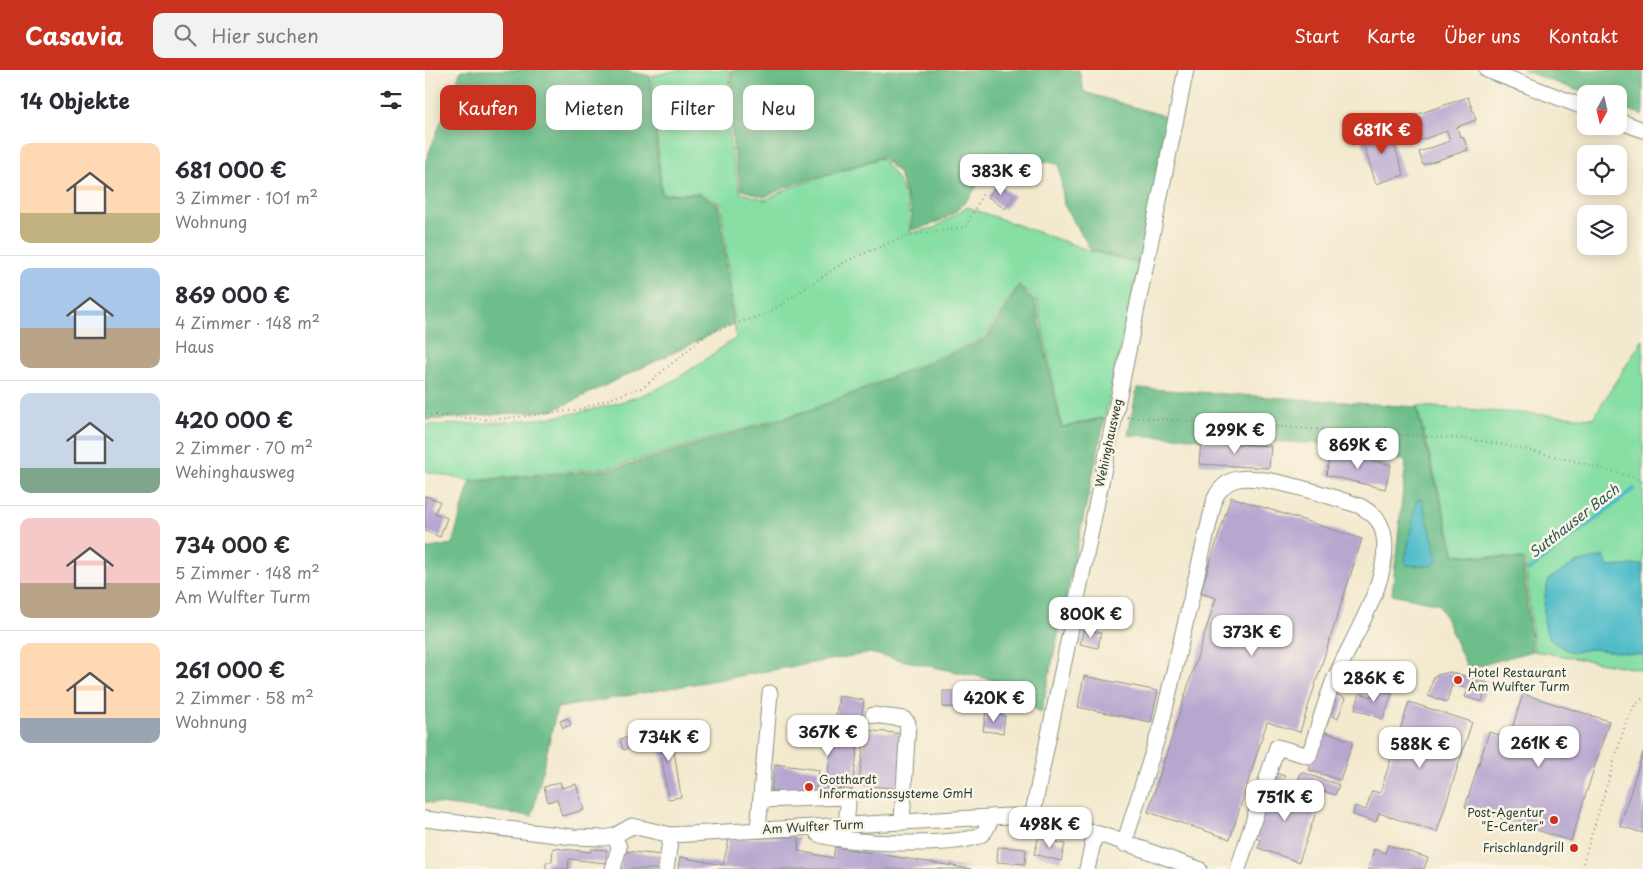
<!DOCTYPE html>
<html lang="de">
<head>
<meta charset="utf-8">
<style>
	:root { --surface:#fff; --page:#f2f2f3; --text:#2b2b33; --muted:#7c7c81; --line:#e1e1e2; --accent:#c8321e }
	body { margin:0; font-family:"Playpen Sans",sans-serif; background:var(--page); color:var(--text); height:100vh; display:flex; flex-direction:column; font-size:19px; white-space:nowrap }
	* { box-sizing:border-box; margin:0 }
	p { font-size:16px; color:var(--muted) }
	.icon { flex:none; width:28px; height:28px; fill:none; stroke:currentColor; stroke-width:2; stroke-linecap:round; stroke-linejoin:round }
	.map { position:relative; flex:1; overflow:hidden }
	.panel { display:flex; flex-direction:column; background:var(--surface); width:425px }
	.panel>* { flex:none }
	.top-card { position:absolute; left:15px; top:15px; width:475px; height:45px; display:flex; gap:10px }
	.needle { width:32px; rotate:188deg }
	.buttons { position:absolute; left:1152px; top:15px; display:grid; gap:10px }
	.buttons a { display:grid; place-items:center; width:50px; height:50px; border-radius:10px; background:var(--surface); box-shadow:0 2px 12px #0003; font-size:25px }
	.price { position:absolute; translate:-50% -42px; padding:0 11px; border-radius:10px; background:#fff; color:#222; font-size:16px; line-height:32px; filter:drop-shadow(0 1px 2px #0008) }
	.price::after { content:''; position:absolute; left:50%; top:30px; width:15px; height:11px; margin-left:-8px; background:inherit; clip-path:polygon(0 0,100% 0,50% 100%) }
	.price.selected { background:var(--accent); color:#fff }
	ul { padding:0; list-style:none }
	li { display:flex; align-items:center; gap:15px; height:125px; padding:0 20px }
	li+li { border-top:1px solid var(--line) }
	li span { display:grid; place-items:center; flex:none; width:140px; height:100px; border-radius:10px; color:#555 }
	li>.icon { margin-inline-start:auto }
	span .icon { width:60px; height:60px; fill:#fffc; stroke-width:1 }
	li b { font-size:21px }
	h2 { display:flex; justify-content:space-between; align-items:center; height:60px; padding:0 20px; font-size:21px }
	.tag { padding:0 18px; border-radius:10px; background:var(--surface); box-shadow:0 2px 12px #0003; font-size:18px; line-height:45px }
	.tag.selected { background:var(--accent); color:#fff }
	header { display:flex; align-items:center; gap:30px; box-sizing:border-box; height:70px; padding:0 25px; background:var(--accent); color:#fff }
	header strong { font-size:24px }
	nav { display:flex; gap:28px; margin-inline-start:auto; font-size:18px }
	.search { width:350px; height:45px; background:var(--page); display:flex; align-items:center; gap:12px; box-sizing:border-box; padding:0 18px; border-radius:10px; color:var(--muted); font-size:19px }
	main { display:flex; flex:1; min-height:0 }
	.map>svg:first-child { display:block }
</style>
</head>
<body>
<header>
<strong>Casavia</strong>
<div class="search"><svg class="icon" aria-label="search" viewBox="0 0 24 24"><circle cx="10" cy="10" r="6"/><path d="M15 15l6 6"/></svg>Hier suchen</div>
<nav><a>Start</a><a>Karte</a><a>Über uns</a><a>Kontakt</a></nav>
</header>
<main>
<section class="panel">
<h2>14 Objekte<svg class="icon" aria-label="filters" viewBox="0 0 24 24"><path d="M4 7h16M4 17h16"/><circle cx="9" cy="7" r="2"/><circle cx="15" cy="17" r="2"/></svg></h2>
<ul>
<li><span style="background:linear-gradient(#ffd9b3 70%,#c2b280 0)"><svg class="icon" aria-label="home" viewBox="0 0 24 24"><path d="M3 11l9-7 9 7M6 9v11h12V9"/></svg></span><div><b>681 000 €</b><p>3 Zimmer · 101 m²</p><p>Wohnung</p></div></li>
<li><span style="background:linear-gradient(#a9c7e8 60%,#b9a48a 0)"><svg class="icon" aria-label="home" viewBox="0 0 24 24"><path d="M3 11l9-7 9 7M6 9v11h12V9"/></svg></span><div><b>869 000 €</b><p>4 Zimmer · 148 m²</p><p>Haus</p></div></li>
<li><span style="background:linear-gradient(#c9d6e8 75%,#7fa58c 0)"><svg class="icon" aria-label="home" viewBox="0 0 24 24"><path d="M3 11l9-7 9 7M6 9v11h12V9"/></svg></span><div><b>420 000 €</b><p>2 Zimmer · 70 m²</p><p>Wehinghausweg</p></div></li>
<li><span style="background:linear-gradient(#f6c9c9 65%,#b9a48a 0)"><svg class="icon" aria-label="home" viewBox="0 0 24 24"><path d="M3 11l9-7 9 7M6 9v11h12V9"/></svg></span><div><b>734 000 €</b><p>5 Zimmer · 148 m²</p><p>Am Wulfter Turm</p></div></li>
<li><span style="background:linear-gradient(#ffd9b3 75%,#9aa5b1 0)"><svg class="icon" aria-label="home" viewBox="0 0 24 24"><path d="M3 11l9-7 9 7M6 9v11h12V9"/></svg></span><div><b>261 000 €</b><p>2 Zimmer · 58 m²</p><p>Wohnung</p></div></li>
</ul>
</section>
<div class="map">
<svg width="1218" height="799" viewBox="0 0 1218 799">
	<rect width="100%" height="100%" fill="#fcf5e5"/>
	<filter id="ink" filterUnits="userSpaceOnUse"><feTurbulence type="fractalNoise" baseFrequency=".02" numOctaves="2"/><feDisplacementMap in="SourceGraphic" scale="10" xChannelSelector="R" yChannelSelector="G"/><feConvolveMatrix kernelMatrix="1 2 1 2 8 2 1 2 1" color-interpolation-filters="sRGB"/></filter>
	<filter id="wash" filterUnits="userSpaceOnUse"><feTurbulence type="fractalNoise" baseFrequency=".0096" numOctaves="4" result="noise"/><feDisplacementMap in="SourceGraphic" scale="20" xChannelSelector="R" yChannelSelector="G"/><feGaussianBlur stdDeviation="1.12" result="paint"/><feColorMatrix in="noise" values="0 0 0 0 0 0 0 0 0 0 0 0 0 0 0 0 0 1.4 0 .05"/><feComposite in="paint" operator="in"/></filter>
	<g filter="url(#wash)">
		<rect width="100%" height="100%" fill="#f3e9ce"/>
		<g fill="#87dfa4" stroke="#538e6c">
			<path d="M 252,0 L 304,0 C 302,46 302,78 316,123 L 341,130 L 362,119 L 456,88 C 477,111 486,132 485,163 L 509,158 L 542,137 L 666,181 L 714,194 L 680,347 L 637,357 L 612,229 L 594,215 L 558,269 L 387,339 L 188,397 L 43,411 L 0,401 L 0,355 C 80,354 160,350 234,318 C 257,308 289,282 311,268 L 296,134 L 274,123 L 237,124 L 227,6 Z"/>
			<polygon points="1218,269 1218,600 1109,581 1100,489 1030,484 992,336 1168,348"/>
		</g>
		<g fill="#6dbe8a" stroke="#467e5f">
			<polygon points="36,0 196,0 225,6 236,125 274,124 294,135 308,254 129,340 0,350 0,93"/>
			<path d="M 306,0 L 654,0 L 659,22 L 746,48 L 715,193 L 666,180 L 639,135 L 634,94 L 571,84 C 546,126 538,149 486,160 L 487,143 L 474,104 L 457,87 L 361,117 L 340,127 L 317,120 C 305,77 305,45 306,0 Z"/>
			<polygon points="1097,0 1218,0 1218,45 1194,36 1194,24 1162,24"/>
			<polygon points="594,217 610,230 636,358 680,348 616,643 574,611 444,583 132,638 107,746 0,732 0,479 27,474 45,412 189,399 388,340 560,270"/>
			<polygon points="712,318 991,337 1029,485 1098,490 1107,581 1043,599 1014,534 967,524 981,391 903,374 703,365"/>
		</g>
		<g fill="#4ebbc8" stroke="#367c7e">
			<polygon points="994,429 997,430 1012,484 1011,493 1008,496 982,495 980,491 991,431"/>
			<path d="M 1179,486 L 1183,497 L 1218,494 L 1218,585 L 1165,579 L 1147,583 C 1141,579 1131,575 1126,570 C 1114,555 1119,525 1124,509 L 1150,493 Z"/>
		</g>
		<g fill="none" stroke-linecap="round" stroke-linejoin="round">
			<polyline stroke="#4ebbc8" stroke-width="4" points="1104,500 1209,419"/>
		</g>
		<g id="blocks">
			<g fill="#b7a7d0">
				<polygon points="1043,27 1051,50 1032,57 1035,67 1038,66 1043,80 998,95 994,82 1025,71 1022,61 990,72 982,48"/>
				<polygon points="963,56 979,105 951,114 935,64"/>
				<polygon points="572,114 589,126 580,139 563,127"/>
				<polygon points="776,372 846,376 844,398 774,394"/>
				<polygon points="906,381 966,395 960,419 901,405"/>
				<polygon points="0,426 15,431 10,443 22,448 15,467 0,461"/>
				<polygon points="806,427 937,469 875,662 842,652 805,769 723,742 791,528 775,523"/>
				<polygon points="659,559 676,563 673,578 655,574"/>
				<polygon points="1025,602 1063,613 1057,632 1040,627 1043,619 1027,614 1022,632 1003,626 1009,606"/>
				<polygon points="659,606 733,621 726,652 653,637"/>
				<polygon points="949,618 967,624 958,649 930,639 935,623 946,627"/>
				<polygon points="518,621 559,621 559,638 518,637"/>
				<polygon points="910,624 920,628 913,648 904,645"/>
				<polygon points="1098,624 1184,651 1146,771 1040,737 1064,662 1084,668"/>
				<polygon points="414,626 439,630 427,720 392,715 391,727 346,721 350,694 394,700 393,707 402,708"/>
				<polygon points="984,632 1047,652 1012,762 954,743 951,752 928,745 930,736 941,740 947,721 955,723"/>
				<polygon points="561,642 580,645 578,663 558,661"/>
				<polygon points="143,648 146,655 138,658 135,651"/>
				<polygon points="245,654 256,727 243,729 232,656"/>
				<polygon points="440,660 479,664 473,719 434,715"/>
				<polygon points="897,661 928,671 915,710 884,700"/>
				<polygon points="217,664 219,675 198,680 195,669"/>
				<polygon points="1218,682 1218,763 1195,756"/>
				<polygon points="876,702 914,715 910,725 898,721 896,727 871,719"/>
				<polygon points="850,703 860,706 855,720 894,733 874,792 833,778 836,770 828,767"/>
				<polygon points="135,712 137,718 151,714 159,740 137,746 132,729 123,732 119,717"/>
				<polygon points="374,767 373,781 408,788 410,777 546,799 253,799 255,787 298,795 304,769"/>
				<polygon points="614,767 640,774 636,791 609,784"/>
				<polygon points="963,775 1003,788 999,799 943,799 949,779 960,783"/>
				<polygon points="573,777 601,779 600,794 572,792"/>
				<polygon points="128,778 166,782 166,779 182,780 181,793 144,789 143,799 121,799 121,792 127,792"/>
				<polygon points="198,781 237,785 235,799 195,799"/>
			</g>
		</g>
	</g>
	<g filter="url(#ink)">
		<use href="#blocks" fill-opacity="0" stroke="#899381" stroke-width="1"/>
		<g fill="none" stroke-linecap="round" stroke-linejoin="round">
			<defs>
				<g id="minor">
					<polyline points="1062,0 1161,38"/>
					<polyline points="1194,51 1218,60"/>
					<polyline points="448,645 479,649 483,653 477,752"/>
					<polyline points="336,730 421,727 423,733 421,756"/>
					<polyline points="607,747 761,0"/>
					<path d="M 0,749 L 148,767 L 178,768 L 189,766 L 207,756 L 246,765 L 583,746 C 645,748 714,779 774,799"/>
					<path d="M 390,757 L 393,764 C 417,774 537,778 557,764 C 562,760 564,753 567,747"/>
					<polyline points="333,760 345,623"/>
					<path d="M 699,774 L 736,656 L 790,428 C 795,418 802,411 813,409 C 839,404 908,427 935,436 C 943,441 952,446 956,456 C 974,499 925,571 909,610 C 899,635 892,661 884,686 L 852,677 L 813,799"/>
					<polyline points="188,799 194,777 189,766"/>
					<polyline points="241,799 246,765"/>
					<polyline points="662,799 670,764"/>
				</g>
			</defs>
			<use href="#minor" stroke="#899381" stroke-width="17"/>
			<g stroke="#899381" stroke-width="2" stroke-dasharray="1 4" stroke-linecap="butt">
				<polyline points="0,344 66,350 152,340 219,317 283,263 343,243 421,191 479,167 540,157 558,124"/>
				<path d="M 702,347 L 1043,369 C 1099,377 1153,392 1208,407 L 1218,413"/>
				<polyline points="1158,793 1202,649 1210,635 1218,628"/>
			</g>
			<use href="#minor" stroke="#fff" stroke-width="15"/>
		</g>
	</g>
	<g fill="#c8321e" stroke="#fcf5e5" stroke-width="2">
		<circle cx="1033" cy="610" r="5"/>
		<circle cx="384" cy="717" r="5"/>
		<circle cx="1129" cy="750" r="5"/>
		<circle cx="1149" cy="778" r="5"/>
	</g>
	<g text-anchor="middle" stroke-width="5" stroke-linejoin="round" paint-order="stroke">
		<g font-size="12" fill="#1f3d34" stroke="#fcf5e5">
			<text transform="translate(684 373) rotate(-78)" y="4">Wehinghausweg</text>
			<text transform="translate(388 757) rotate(-3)" y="4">Am Wulfter Turm</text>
		</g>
		<g font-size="12" fill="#1f3d34" stroke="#fcf5e5" text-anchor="start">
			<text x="1043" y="607">Hotel Restaurant<tspan x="1043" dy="14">Am Wulfter Turm</tspan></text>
			<text x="394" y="714">Gotthardt<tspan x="394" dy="14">Informationssysteme GmH</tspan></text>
			<text x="1119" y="747" text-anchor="end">Post-Agentur<tspan x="1119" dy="14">"E-Center"</tspan></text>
			<text x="1139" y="782" text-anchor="end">Frischlandgrill</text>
		</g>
		<g font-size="14" font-style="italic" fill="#2b5c59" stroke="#fcf5e5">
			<text transform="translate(1149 451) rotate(-38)" y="5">Sutthauser Bach</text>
		</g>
	</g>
</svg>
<div class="buttons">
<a><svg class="needle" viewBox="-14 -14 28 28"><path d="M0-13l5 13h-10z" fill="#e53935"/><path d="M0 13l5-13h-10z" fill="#7c7c81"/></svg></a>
<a><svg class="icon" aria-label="locate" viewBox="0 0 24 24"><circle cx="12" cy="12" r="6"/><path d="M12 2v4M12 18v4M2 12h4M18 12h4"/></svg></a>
<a><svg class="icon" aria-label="layers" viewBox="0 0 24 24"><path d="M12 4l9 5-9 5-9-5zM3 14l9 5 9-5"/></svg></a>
</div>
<b class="price selected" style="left:957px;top:85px">681K €</b>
<b class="price" style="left:576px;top:126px">383K €</b>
<b class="price" style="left:810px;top:385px">299K €</b>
<b class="price" style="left:933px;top:400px">869K €</b>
<b class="price" style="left:666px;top:569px">800K €</b>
<b class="price" style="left:827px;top:587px">373K €</b>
<b class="price" style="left:949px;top:633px">286K €</b>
<b class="price" style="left:569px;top:653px">420K €</b>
<b class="price" style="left:403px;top:687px">367K €</b>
<b class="price" style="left:244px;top:692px">734K €</b>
<b class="price" style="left:1114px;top:698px">261K €</b>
<b class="price" style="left:995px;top:699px">588K €</b>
<b class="price" style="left:860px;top:752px">751K €</b>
<b class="price" style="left:625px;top:779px">498K €</b>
<div class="top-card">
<a class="tag selected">Kaufen</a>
<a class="tag">Mieten</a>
<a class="tag">Filter</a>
<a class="tag">Neu</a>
</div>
</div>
</main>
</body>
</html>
